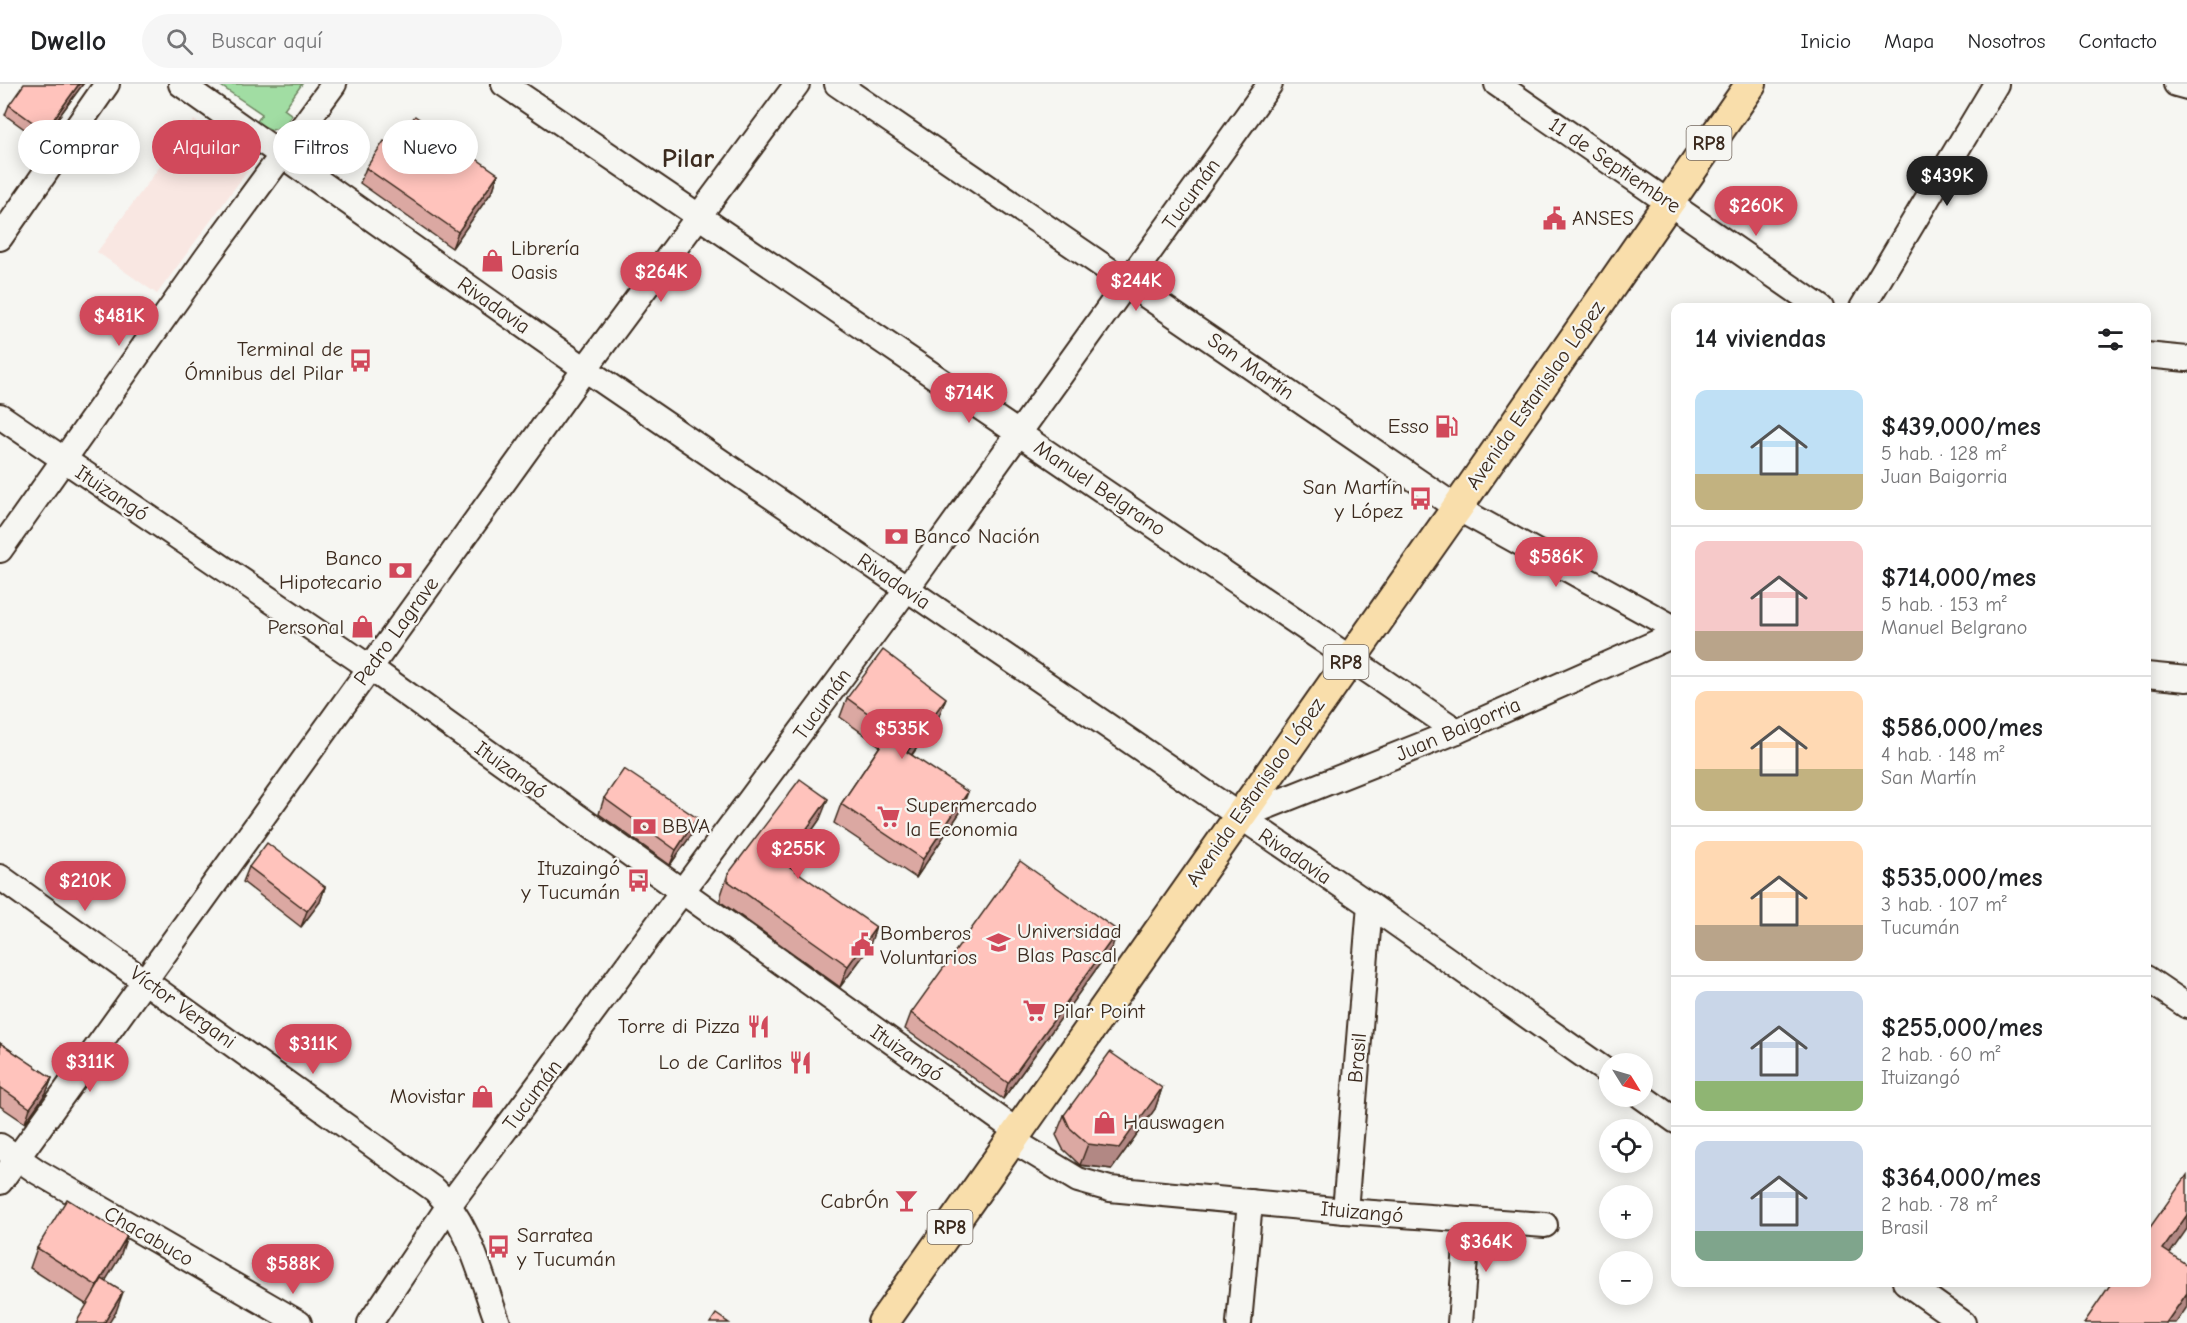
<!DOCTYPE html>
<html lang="es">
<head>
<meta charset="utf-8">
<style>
	:root { --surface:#fff; --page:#f6f6f6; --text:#202124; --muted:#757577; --line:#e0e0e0; --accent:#d1495b }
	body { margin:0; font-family:"Comic Neue",sans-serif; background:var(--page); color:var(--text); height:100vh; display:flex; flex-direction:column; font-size:22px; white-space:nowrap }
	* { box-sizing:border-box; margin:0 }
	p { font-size:20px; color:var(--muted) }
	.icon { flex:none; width:33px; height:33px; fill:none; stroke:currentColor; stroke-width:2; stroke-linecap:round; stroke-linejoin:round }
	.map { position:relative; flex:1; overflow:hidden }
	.sheet { position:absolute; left:1671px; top:219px; width:480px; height:984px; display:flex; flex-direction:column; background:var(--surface); border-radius:12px; box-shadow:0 3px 15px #0003 }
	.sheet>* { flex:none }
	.hud { position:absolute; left:18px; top:36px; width:570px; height:54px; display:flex; gap:12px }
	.needle { width:39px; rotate:127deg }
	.controls { position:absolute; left:1599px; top:969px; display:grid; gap:12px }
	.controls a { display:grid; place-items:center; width:54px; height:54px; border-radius:50%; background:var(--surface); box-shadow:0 3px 15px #0003; font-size:30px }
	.price { position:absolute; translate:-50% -51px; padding:0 14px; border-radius:21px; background:var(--accent); color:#fff; font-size:20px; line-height:39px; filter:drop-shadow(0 2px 3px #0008) }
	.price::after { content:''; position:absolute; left:50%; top:36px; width:18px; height:14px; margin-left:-9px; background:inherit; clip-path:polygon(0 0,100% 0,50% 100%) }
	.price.current { background:#222; color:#fff }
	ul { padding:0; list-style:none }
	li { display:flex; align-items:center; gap:18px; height:150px; padding:0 24px }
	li+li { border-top:2px solid var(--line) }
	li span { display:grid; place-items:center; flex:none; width:168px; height:120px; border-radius:12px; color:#555 }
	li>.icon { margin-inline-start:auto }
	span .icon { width:72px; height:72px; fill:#fffc; stroke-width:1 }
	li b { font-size:26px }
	h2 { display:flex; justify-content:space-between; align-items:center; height:72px; padding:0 24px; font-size:26px }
	.chip { padding:0 21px; border-radius:27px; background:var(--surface); box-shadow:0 3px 15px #0003; font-size:21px; line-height:54px }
	.chip.current { background:var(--accent); color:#fff }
	header { display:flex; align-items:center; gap:36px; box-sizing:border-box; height:84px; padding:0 30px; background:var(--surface); border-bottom:2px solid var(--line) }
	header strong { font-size:28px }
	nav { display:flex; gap:33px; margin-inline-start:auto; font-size:21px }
	.search { width:420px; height:54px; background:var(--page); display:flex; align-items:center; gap:15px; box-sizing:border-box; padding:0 21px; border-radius:33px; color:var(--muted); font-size:22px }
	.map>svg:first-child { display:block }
</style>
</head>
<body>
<header>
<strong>Dwello</strong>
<div class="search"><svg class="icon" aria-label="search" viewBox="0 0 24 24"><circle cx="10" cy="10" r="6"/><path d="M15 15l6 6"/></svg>Buscar aquí</div>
<nav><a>Inicio</a><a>Mapa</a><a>Nosotros</a><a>Contacto</a></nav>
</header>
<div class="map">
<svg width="2187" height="1239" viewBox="0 0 2187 1239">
	<rect width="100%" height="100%" fill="#f6f6f2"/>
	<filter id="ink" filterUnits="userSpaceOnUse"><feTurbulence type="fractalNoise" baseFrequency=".0167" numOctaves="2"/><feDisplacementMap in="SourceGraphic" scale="12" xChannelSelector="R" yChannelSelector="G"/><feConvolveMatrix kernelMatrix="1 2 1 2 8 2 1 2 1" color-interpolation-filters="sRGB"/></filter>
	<g filter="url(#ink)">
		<polygon fill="#f9e7e2" points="194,36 245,72 248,86 157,210 97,168"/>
		<polygon fill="#a1dda3" stroke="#6e8460" stroke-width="1.5" points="218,0 302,0 284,25 292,31 284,42 272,46 256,39 262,30"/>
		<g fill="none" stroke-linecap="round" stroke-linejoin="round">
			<defs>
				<g id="minor">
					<polyline points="181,0 585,285 1370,821 1610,990"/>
					<polyline points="504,0 1457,647"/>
					<polyline points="837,0 1457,424 1676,545"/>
					<polyline points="1497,0 1821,224"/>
					<polyline points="2176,0 2187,3"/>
					<polyline points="0,154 107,0"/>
					<polyline points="1862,224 1996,0"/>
					<polyline points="2146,271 2187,275"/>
					<polyline points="0,332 369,583 1018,1048"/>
					<polyline points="0,466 207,173 334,0"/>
					<polyline points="2146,591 2187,595"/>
					<polyline points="1238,734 1457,647 1676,550"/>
					<path d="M 0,793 L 435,1106 C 470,1139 481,1194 498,1239"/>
					<polyline points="2146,894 2187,922"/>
					<polyline points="1641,1012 1676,1037"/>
					<polyline points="1012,1056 1078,1096 1110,1105 1345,1127 1545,1141"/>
					<polyline points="0,1062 38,1088 299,1239"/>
					<polyline points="0,1098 585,285 797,0"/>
					<polyline points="1345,1127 1370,821"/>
					<polyline points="1905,1198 1963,1239"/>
					<polyline points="370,1239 450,1120 906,506 1270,0"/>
					<polyline points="1239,1239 1250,1118"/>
					<polyline points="1460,1239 1468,1137"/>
				</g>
				<polyline id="major" points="883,1239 1457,424 1751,0"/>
			</defs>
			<use href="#minor" stroke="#3b2a1e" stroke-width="28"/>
			<use href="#major" stroke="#3b2a1e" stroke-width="34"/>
			<use href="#minor" stroke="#f6f6f2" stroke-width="24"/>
			<use href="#major" stroke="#f9deab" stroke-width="30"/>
		</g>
		<g fill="#dba8a2" stroke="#3b2a1e" stroke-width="1.5">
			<polygon points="83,0 41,57 5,31 9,21"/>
			<polygon points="393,63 498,90 493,106 452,164 360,99 366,84"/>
			<polygon points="847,614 939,632 912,671 961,727 916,794 834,739 841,720 880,662 840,633"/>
			<polygon points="604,714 697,734 692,750 670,781 599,730"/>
			<polygon points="820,735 788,781 869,864 840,903 721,818 721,811 728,790"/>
			<polygon points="249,783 325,803 320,818 301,843 243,798"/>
			<polygon points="1112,863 1003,1015 905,945 911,929"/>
			<polygon points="0,959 52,994 46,1009 25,1039 0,1022"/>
			<polygon points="1162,1004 1155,1025 1112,1085 1080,1081 1063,1065 1056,1051 1064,1031"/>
			<polygon points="37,1164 120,1173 105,1196 116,1228 87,1221 30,1184"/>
		</g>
		<g fill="#b28884" stroke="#3b2a1e" stroke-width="1.5">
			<polygon points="79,0 83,0 41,57 45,47"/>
			<polygon points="498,90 493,106 452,164 458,148"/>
			<polygon points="946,614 939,632 900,687 907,668"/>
			<polygon points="968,708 961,727 916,794 923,775"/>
			<polygon points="828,715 820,735 776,799 783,778"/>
			<polygon points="697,734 692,750 670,781 676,766"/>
			<polygon points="325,803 320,818 301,843 307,827"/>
			<polygon points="876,843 869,864 840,903 848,882"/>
			<polygon points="1118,847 1112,863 1003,1015 1008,999"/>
			<polygon points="52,994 46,1009 25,1039 30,1024"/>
			<polygon points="1162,1004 1155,1025 1112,1085 1080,1081 1088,1060"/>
			<polygon points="2187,1131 2187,1145 2152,1195 2163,1165"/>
			<polygon points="127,1152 120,1173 90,1222 97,1202"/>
			<polygon points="123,1208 116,1228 109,1239 104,1239"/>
			<polygon points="2187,1209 2187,1223 2176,1239 2166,1239"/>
		</g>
		<g fill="#ffc3bc" stroke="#3b2a1e" stroke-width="1.5">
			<polygon points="24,0 79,0 45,47 9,21"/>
			<polygon points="415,32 498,90 458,148 366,84 384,57 393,63"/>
			<polygon points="883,566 946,614 907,668 968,708 923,775 841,720 891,646 847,614"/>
			<polygon points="624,685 697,734 676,766 604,714"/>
			<polygon points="800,695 828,715 783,778 876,843 848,882 728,797 728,790"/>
			<polygon points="267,759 325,803 307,827 249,783"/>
			<polygon points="1020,777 1118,847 1008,999 911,929"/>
			<polygon points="0,959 52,994 30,1024 0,1003"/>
			<polygon points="1110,968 1162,1004 1119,1064 1088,1060 1070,1044 1064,1031"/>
			<polygon points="2187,1091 2187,1131 2163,1165 2187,1181 2187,1209 2166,1239 2084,1239 2112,1198 2146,1198 2146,1149"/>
			<polygon points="67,1115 127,1152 97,1202 37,1164"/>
			<polygon points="102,1195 123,1208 104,1239 76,1239"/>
			<polygon points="716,1230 729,1239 710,1239"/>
		</g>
	</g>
	<defs>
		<symbol id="civic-bare" viewBox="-9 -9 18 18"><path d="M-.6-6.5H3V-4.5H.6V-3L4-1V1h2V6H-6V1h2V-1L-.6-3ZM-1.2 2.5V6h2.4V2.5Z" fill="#d1495b" stroke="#f6f6f2" stroke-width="2.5" paint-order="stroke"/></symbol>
		<symbol id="shop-bare" viewBox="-9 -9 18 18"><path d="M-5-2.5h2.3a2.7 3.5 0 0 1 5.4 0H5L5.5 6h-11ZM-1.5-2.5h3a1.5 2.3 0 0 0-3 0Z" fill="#d1495b" stroke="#f6f6f2" stroke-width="2.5" paint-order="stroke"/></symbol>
		<symbol id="bus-bare" viewBox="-9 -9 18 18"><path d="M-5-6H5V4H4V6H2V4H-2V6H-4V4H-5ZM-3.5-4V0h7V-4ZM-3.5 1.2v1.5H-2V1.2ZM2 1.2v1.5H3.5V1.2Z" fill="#d1495b" stroke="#f6f6f2" stroke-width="2.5" paint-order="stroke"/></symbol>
		<symbol id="fuel-bare" viewBox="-9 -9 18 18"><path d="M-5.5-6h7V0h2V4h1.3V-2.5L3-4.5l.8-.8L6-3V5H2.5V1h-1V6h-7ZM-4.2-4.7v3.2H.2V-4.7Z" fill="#d1495b" stroke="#f6f6f2" stroke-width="2.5" paint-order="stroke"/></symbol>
		<symbol id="bank-bare" viewBox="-9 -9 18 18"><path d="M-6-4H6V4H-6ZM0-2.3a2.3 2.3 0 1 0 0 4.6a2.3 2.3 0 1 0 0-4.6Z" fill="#d1495b" stroke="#f6f6f2" stroke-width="2.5" paint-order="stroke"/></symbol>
		<symbol id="supermarket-bare" viewBox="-9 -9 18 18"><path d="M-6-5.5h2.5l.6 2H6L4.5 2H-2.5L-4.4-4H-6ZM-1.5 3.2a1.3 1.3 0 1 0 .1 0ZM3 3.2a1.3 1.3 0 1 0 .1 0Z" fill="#d1495b" stroke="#f6f6f2" stroke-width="2.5" paint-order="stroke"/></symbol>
		<symbol id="university-bare" viewBox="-9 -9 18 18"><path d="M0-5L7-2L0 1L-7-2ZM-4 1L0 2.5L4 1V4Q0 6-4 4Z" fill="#d1495b" stroke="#f6f6f2" stroke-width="2.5" paint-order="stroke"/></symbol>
		<symbol id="restaurant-bare" viewBox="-9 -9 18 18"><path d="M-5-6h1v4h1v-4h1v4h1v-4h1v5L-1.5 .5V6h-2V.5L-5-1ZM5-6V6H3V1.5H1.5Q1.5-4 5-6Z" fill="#d1495b" stroke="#f6f6f2" stroke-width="2.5" paint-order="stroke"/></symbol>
		<symbol id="bar-bare" viewBox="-9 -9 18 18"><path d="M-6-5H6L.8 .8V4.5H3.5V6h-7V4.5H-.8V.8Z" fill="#d1495b" stroke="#f6f6f2" stroke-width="2.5" paint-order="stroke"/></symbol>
	</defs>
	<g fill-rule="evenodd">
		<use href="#civic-bare" x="1538" y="118" width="33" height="33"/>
		<use href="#shop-bare" x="476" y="160" width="33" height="33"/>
		<use href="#bus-bare" x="344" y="260" width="33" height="33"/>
		<use href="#fuel-bare" x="1430" y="326" width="33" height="33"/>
		<use href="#bus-bare" x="1404" y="398" width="33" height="33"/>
		<use href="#bank-bare" x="880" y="436" width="33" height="33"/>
		<use href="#bank-bare" x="384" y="470" width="33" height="33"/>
		<use href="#shop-bare" x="346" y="526" width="33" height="33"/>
		<use href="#supermarket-bare" x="872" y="716" width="33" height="33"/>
		<use href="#bank-bare" x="628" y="726" width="33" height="33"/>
		<use href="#bus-bare" x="622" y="780" width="33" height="33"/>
		<use href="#university-bare" x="982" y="842" width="33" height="33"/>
		<use href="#civic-bare" x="846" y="844" width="33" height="33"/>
		<use href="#supermarket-bare" x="1018" y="910" width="33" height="33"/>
		<use href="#restaurant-bare" x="742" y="926" width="33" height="33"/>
		<use href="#restaurant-bare" x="784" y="962" width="33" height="33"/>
		<use href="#shop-bare" x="466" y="996" width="33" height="33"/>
		<use href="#shop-bare" x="1088" y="1022" width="33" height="33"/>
		<use href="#bar-bare" x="890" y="1100" width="33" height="33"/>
		<use href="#bus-bare" x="482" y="1146" width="33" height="33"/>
	</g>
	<g text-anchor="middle" stroke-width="4.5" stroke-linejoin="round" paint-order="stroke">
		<g fill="#f6f6f2" stroke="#73675e" stroke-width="1.5">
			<rect x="1686.5" y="42" width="45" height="34" rx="4.5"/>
			<rect x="1323.5" y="561" width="45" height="34" rx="4.5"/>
			<rect x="927.5" y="1126" width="45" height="34" rx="4.5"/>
		</g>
		<g font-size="20" font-weight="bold" fill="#3b2a1e">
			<text x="1709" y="66">RP8</text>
			<text x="1346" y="585">RP8</text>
			<text x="950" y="1150">RP8</text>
		</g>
		<g font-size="21" fill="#3b2a1e" stroke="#f6f6f2">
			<text transform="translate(1615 81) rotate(34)" y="7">11 de Septiembre</text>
			<text transform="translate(1191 110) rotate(-54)" y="7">Tucumán</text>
			<text transform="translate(494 221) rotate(35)" y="7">Rivadavia</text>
			<text transform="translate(1251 282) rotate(35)" y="7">San Martín</text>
			<text transform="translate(1535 311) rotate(-55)" y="7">Avenida Estanislao López</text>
			<text transform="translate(1100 404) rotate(34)" y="7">Manuel Belgrano</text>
			<text transform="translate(112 409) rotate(34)" y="7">Ituizangó</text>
			<text transform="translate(894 497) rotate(34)" y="7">Rivadavia</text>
			<text transform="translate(396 547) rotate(-54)" y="7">Pedro Lagrave</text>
			<text transform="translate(822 620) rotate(-54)" y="7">Tucumán</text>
			<text transform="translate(1458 645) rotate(-23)" y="7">Juan Baigorria</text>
			<text transform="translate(511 686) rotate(36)" y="7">Ituizangó</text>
			<text transform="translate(1255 708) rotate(-55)" y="7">Avenida Estanislao López</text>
			<text transform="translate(1295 772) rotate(34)" y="7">Rivadavia</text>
			<text transform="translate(183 923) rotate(36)" y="7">Víctor Vergani</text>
			<text transform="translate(907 969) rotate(35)" y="7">Ituizangó</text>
			<text transform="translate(1357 974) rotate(-85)" y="7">Brasil</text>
			<text transform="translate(532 1011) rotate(-53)" y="7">Tucumán</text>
			<text transform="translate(1362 1128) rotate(5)" y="7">Ituizangó</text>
			<text transform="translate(149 1152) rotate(30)" y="7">Chacabuco</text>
		</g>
		<g font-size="21" fill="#3b2a1e" stroke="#f6f6f2" text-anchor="start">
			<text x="1572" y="141">ANSES</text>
			<text x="511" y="171">Librería<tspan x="511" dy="24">Oasis</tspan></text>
			<text x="343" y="272" text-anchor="end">Terminal de<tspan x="343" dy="24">Ómnibus del Pilar</tspan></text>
			<text x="1429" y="349" text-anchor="end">Esso</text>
			<text x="1403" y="410" text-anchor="end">San Martín<tspan x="1403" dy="24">y López</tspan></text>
			<text x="914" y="459">Banco Nación</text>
			<text x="382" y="481" text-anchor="end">Banco<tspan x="382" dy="24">Hipotecario</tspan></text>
			<text x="344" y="550" text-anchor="end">Personal</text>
			<text x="906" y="728">Supermercado<tspan x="906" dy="24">la Economia</tspan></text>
			<text x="662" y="749">BBVA</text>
			<text x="620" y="791" text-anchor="end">Ituzaingó<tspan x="620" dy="24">y Tucumán</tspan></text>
			<text x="1017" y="854">Universidad<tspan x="1017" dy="24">Blas Pascal</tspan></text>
			<text x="880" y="856">Bomberos<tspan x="880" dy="24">Voluntarios</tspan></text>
			<text x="1053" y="934">Pilar Point</text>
			<text x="740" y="949" text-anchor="end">Torre di Pizza</text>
			<text x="782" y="985" text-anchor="end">Lo de Carlitos</text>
			<text x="465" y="1019" text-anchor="end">Movistar</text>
			<text x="1123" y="1045">Hauswagen</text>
			<text x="889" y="1124" text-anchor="end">CabrÓn</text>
			<text x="517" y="1158">Sarratea<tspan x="517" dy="24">y Tucumán</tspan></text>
		</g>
		<g font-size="27" font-weight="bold" fill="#3b2a1e" stroke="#f6f6f2">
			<text x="688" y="83">Pilar</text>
		</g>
	</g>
</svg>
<div class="controls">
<a><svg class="needle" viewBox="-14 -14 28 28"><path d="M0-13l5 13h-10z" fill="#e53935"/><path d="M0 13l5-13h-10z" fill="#757577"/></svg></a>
<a><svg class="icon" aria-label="locate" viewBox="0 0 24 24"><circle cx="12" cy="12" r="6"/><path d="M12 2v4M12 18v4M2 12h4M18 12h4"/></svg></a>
<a>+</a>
<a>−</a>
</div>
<b class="price current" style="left:1947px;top:123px">$439K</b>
<b class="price" style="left:1756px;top:153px">$260K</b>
<b class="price" style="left:661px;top:219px">$264K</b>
<b class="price" style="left:1136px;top:228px">$244K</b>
<b class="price" style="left:119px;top:263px">$481K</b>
<b class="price" style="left:969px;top:340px">$714K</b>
<b class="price" style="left:1556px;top:504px">$586K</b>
<b class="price" style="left:902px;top:676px">$535K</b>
<b class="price" style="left:798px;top:796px">$255K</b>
<b class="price" style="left:85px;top:828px">$210K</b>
<b class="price" style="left:313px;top:991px">$311K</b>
<b class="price" style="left:90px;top:1009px">$311K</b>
<b class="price" style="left:1486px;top:1189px">$364K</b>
<b class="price" style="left:293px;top:1211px">$588K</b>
<div class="hud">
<a class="chip">Comprar</a>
<a class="chip current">Alquilar</a>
<a class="chip">Filtros</a>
<a class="chip">Nuevo</a>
</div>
<section class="sheet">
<h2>14 viviendas<svg class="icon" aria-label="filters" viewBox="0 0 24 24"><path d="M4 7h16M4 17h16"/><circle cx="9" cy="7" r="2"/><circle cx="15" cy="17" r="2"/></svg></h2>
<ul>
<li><span style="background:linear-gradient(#bfe0f5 70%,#c2b280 0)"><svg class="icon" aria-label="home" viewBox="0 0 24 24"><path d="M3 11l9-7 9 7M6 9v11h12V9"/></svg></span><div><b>$439,000/mes</b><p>5 hab. · 128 m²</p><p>Juan Baigorria</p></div></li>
<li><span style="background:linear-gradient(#f6c9c9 75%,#b9a48a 0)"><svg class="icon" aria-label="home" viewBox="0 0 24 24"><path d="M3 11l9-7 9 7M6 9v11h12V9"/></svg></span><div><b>$714,000/mes</b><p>5 hab. · 153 m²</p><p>Manuel Belgrano</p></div></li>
<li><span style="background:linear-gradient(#ffd9b3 65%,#c2b280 0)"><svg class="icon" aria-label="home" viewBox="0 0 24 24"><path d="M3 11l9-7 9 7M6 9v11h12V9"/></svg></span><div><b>$586,000/mes</b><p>4 hab. · 148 m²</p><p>San Martín</p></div></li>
<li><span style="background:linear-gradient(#ffd9b3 70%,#b9a48a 0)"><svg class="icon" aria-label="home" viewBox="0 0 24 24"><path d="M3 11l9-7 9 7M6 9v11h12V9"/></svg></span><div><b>$535,000/mes</b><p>3 hab. · 107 m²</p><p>Tucumán</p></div></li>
<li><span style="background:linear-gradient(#c9d6e8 75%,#8fb573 0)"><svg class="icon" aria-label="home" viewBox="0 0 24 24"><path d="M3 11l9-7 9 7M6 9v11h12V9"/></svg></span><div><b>$255,000/mes</b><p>2 hab. · 60 m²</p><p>Ituizangó</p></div></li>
<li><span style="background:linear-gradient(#c9d6e8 75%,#7fa58c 0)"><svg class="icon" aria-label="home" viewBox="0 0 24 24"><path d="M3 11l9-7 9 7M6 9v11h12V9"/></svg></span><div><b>$364,000/mes</b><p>2 hab. · 78 m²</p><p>Brasil</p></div></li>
</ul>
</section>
</div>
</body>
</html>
